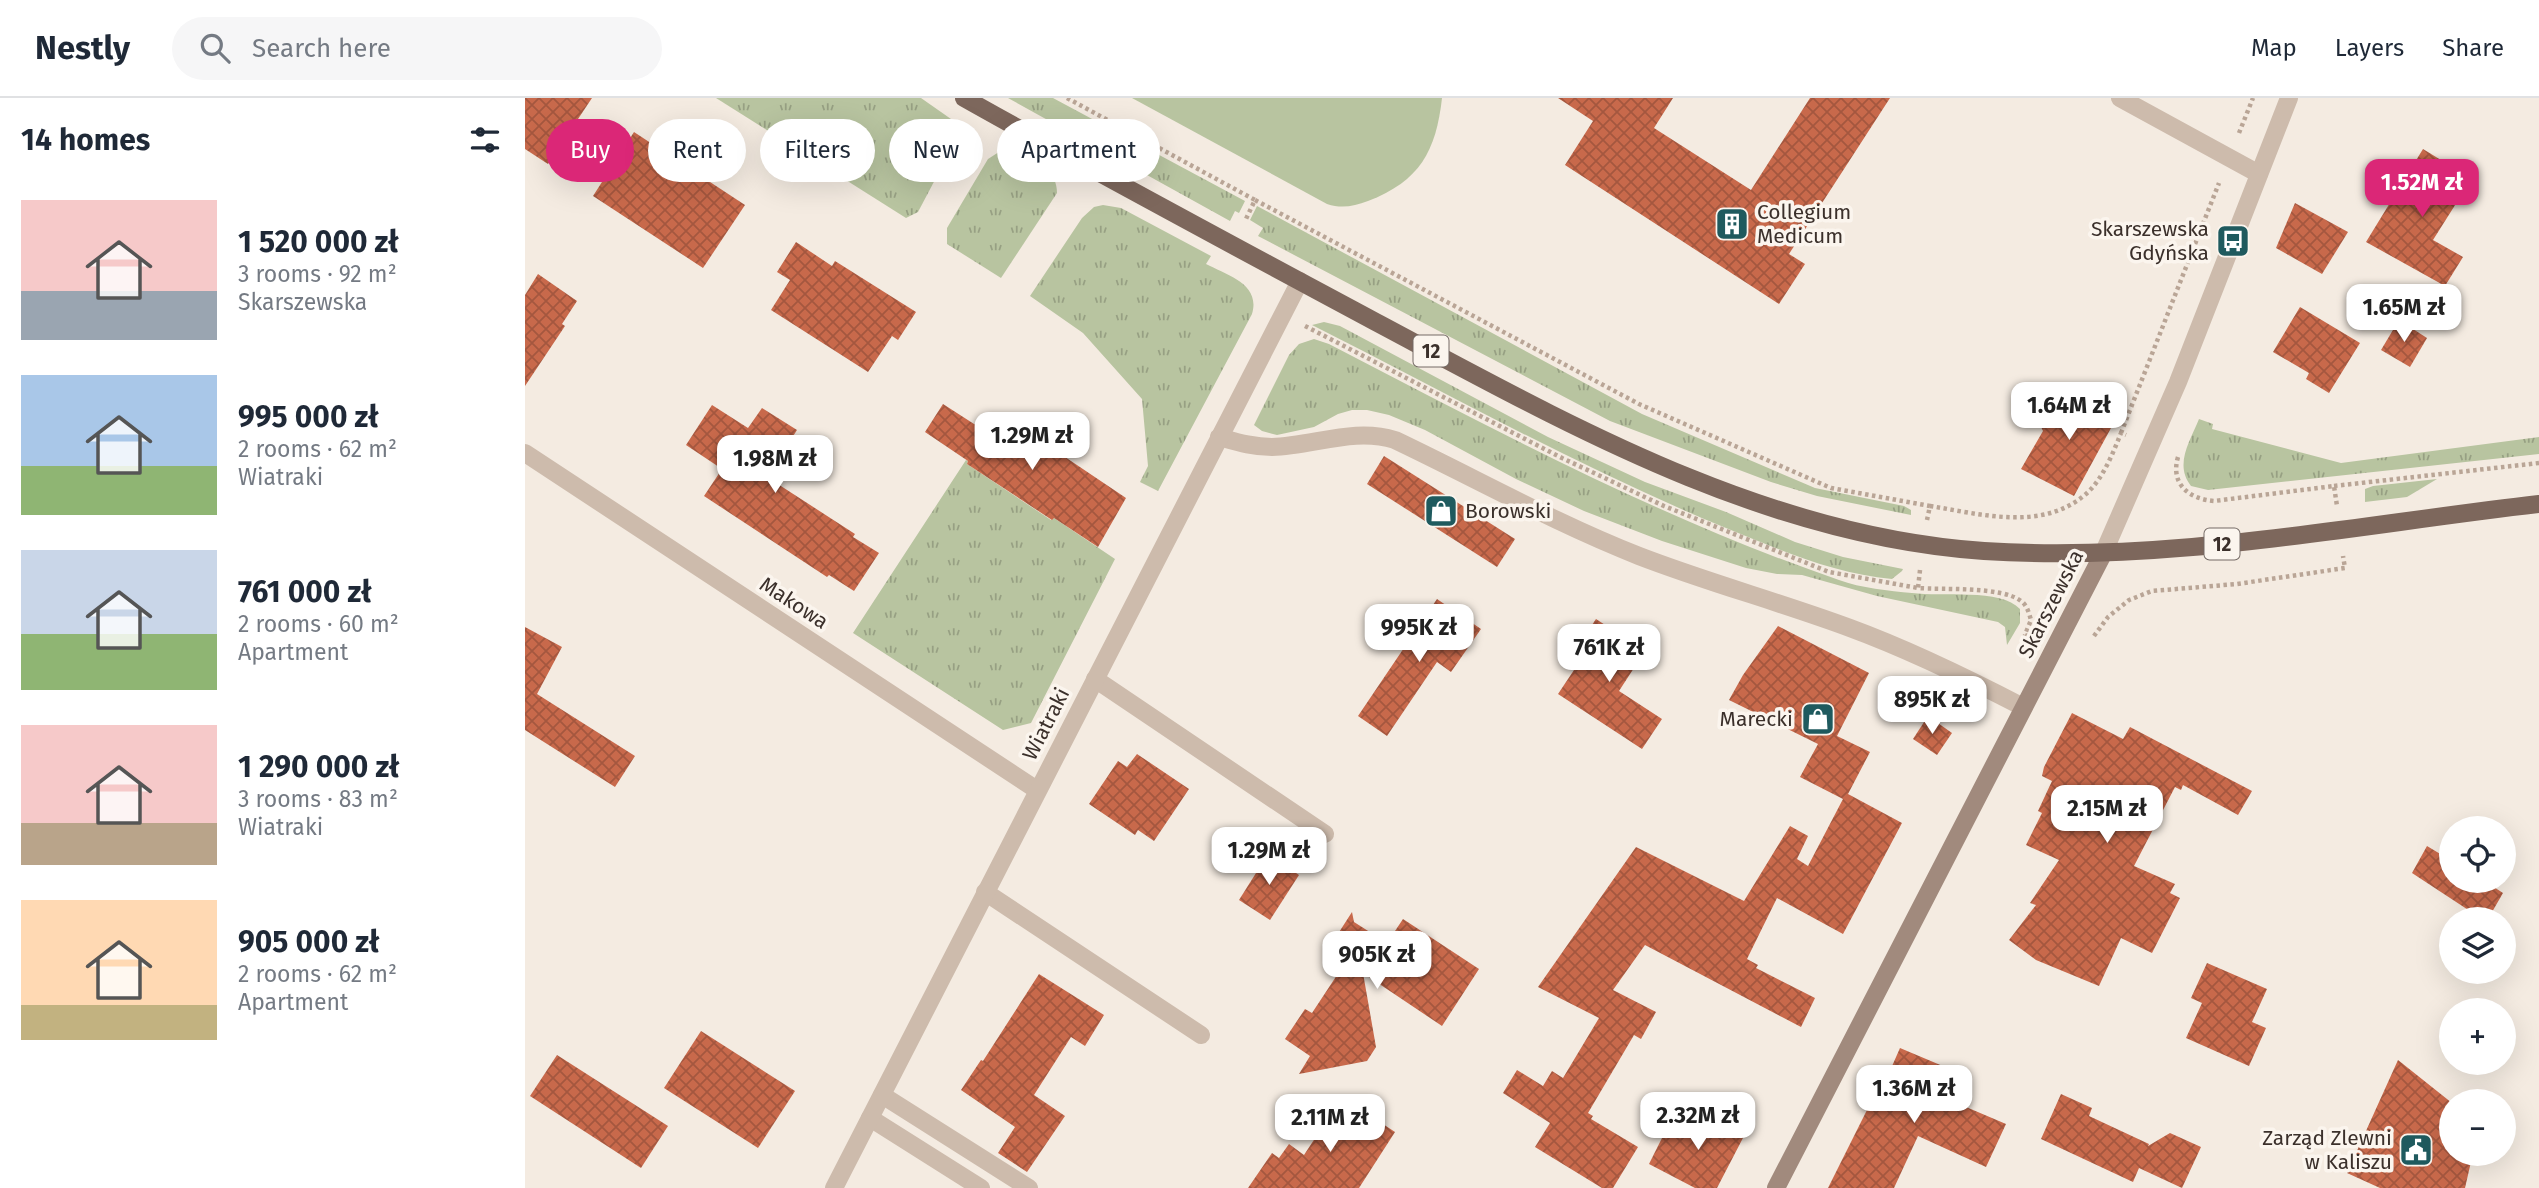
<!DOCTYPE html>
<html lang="en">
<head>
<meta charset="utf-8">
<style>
	:root { --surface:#fff; --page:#f6f6f7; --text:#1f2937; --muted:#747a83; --line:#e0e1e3; --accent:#db2777 }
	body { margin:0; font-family:"Fira Sans",sans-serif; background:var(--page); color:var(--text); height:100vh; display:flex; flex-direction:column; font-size:26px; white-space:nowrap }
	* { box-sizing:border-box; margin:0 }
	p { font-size:23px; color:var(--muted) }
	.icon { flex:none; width:38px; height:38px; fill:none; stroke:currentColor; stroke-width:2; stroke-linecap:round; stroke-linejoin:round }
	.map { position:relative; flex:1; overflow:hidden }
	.panel { display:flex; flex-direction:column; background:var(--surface); width:525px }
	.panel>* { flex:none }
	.banner { position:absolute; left:21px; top:21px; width:665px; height:63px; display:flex; gap:14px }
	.buttons { position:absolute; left:1914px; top:718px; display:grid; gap:14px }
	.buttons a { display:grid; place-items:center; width:77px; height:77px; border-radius:50%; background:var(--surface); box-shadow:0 7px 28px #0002; font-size:35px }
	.price { position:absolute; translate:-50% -60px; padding:0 16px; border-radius:14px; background:#fff; color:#222; font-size:23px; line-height:46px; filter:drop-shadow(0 2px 4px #0008) }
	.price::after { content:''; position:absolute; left:50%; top:42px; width:21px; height:16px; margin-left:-10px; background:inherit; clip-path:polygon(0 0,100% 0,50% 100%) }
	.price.on { background:var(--accent); color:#fff }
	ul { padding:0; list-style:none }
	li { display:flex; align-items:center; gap:21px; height:175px; padding:0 21px }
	li span { display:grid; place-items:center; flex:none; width:196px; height:140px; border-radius:0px; color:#555 }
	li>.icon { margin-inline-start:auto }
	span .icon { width:84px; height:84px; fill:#fffc; stroke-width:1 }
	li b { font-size:30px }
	h2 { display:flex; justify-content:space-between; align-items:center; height:84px; padding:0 21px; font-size:30px }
	.tag { padding:0 24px; border-radius:32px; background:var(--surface); box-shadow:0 7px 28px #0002; font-size:24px; line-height:63px }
	.tag.on { background:var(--accent); color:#fff }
	header { display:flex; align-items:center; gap:42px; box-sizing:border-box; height:98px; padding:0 35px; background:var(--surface); border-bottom:2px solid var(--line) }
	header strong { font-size:33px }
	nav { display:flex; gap:38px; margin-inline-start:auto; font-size:24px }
	.search { width:490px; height:63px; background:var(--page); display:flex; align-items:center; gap:18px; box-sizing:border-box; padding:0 24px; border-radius:38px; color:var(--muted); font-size:26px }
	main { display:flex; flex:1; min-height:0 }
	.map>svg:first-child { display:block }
</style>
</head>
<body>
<header>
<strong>Nestly</strong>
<div class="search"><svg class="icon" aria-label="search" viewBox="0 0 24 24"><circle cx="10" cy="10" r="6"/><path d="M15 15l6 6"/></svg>Search here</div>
<nav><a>Map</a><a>Layers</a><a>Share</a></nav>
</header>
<main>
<section class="panel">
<h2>14 homes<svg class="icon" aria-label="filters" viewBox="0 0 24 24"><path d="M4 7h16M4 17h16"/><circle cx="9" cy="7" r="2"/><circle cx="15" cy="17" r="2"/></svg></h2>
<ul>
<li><span style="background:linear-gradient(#f6c9c9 65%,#9aa5b1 0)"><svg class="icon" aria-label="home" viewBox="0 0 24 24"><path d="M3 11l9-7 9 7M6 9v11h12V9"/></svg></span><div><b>1 520 000 zł</b><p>3 rooms · 92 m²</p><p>Skarszewska</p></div></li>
<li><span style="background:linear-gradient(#a9c7e8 65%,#8fb573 0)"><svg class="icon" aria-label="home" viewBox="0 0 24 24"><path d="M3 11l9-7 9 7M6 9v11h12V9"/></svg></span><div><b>995 000 zł</b><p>2 rooms · 62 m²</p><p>Wiatraki</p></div></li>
<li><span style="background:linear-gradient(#c9d6e8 60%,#8fb573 0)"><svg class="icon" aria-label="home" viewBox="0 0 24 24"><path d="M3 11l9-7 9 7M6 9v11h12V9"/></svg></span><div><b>761 000 zł</b><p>2 rooms · 60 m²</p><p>Apartment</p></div></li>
<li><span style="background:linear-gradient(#f6c9c9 70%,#b9a48a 0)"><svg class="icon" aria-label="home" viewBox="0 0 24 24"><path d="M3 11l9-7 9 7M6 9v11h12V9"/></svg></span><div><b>1 290 000 zł</b><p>3 rooms · 83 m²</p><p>Wiatraki</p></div></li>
<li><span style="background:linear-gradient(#ffd9b3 75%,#c2b280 0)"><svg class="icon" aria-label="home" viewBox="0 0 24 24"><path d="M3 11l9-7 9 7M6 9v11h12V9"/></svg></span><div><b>905 000 zł</b><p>2 rooms · 62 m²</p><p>Apartment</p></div></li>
</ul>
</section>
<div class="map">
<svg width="2014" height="1090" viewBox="0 0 2014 1090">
	<defs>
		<pattern id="grass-tufts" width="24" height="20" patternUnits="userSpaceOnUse" patternTransform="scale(1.75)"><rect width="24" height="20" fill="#b8c4a0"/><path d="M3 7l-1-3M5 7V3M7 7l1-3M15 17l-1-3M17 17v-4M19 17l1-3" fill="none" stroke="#97a083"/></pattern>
		<pattern id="building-cross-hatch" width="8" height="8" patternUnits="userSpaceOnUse" patternTransform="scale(1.75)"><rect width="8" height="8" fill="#c8694b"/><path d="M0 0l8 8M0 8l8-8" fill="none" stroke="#a4573f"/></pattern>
	</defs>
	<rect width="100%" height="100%" fill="#f4ebe1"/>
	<g fill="url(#grass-tufts)">
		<polygon points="191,0 396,0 426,21 430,28 431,42 393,114 381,120"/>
		<polygon points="483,0 528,0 720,103 714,115 710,113 705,123"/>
		<path d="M 477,52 C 501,55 532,67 532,95 L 476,180 L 422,146 L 422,130 L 463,61 Z"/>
		<path d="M 578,107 L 596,110 L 686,158 L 681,166 C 702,177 736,186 727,216 L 633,393 L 615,384 L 623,368 L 617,301 L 558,235 L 505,198 L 557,120 L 569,109 Z"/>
		<polygon points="732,108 1117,316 1290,390 1379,408 1386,412 1386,417 1292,398 1246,384 1085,323 733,138 738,130 725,122"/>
		<path d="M 799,224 L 815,228 L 1023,339 L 1120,384 L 1201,414 L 1270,444 L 1318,459 L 1378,471 L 1377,473 L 1367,481 C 1309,476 1255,452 1201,430 C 1059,372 924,296 787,227 Z"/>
		<path d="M 789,241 L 804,246 C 970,332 1136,421 1314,482 C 1336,490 1364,493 1387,495 C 1416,499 1476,490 1495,511 L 1495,525 L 1482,547 L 1480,529 L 1473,524 L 1352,498 L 1277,477 L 1252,476 L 1221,470 L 1137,443 L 1059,413 L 991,381 L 900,332 L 864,317 L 842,312 L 827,312 L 813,316 L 789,329 L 752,337 L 737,333 L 729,327 L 764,257 L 774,246 Z"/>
		<path d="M 1674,321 L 1688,326 L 1687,331 L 1816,365 L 2014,339 L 2014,356 L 1683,392 L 1666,388 C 1649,367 1665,343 1674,321 Z"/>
		<polygon points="441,362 443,363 442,366 526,422 529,420 590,461 506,625 478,632 328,535"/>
		<polygon points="1912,381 1882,399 1840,404 1840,391 1848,388"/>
	</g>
	<path fill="#b8c4a0" d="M 607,0 L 917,0 C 911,53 895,83 843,103 C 829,108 817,111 802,106 Z"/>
	<g fill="url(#building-cross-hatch)">
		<polygon points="0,0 67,0 23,66 0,51"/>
		<polygon points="1033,0 1148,0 1129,30 1226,92 1285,0 1365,0 1264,156 1280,166 1254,206 1040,67 1068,23"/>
		<polygon points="109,34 220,107 178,170 68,98"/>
		<polygon points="1898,51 1937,75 1935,79 1944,85 1908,142 1938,159 1920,188 1841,144"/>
		<polygon points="1770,105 1823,134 1797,176 1751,150"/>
		<polygon points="271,144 307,168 310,163 391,214 373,242 367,238 343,274 246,212 265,182 252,174"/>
		<polygon points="13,176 52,203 37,226 40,228 0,288 0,197"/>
		<polygon points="1775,209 1835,245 1804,295 1781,281 1784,275 1748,254"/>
		<polygon points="1874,222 1902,240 1885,269 1856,252"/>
		<polygon points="1543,290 1592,319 1549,398 1496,371 1518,333 1510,316 1529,315"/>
		<polygon points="418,306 463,335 476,316 601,400 573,449 529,420 527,422 442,366 443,363 400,334"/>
		<polygon points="187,307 223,330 237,310 272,332 242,379 330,436 328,439 354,455 329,493 304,477 302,479 179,398 197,371 161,347"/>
		<polygon points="859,358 990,441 972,469 842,386"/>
		<polygon points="912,501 956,531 926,574 912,564 862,638 833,618"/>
		<polygon points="1071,521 1120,553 1094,593 1137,621 1117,651 1033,596 1053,566 1044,561"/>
		<polygon points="1253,528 1344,575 1312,638 1345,654 1323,696 1377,725 1318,836 1252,800 1222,861 1233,867 1231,870 1290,900 1276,929 1120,847 1088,892 1131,914 1116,941 1109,937 1063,1015 1068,1018 1066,1021 1113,1049 1088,1090 1077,1090 1010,1049 1025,1025 978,995 992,972 1018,988 1027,973 1038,980 1074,920 1013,889 1111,749 1219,803 1265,728 1283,738 1272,761 1283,768 1318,701 1275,679 1293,646 1204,602 1218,577"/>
		<polygon points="0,529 37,549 12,596 110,658 90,689 0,632"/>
		<polygon points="1547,615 1598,641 1605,629 1727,693 1713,717 1658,687 1656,692 1650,689 1609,768 1650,786 1645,795 1655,800 1627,855 1596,840 1574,888 1511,862 1484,842 1511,807 1505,805 1534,762 1501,747 1517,715 1513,713 1527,683 1517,678 1519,669"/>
		<polygon points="1403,618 1427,635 1412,657 1388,641"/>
		<polygon points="612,656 664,691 629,743 613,732 610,737 564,706 593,663 602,669"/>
		<polygon points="1902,748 1927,763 1927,782 1958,782 1978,795 1963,821 1957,821 1887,775"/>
		<polygon points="743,756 774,777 745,822 714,802"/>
		<polygon points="827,814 829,824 862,845 878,821 954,871 917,928 838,875 851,949 842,963 774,976 785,958 760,941 780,911 787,915 818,868 800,856"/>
		<polygon points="1682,865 1742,891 1727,924 1741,930 1724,968 1661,940 1677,905 1666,900"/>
		<polygon points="514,876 579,917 560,948 546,939 509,997 540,1018 502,1074 473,1055 490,1029 436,992 456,962 458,963"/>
		<polygon points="176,933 270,993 233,1050 139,990"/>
		<polygon points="1375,950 1439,977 1427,1003 1481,1026 1461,1069 1393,1038 1369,1090 1303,1090 1361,974 1364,975"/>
		<polygon points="32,957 143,1028 116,1070 5,998"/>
		<polygon points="1873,962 1927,1005 1927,1055 1948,1055 1940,1090 1855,1090 1822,1075"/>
		<polygon points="1536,996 1567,1010 1564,1018 1624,1046 1623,1048 1645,1035 1676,1049 1657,1090 1614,1070 1608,1084 1516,1041"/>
		<polygon points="817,999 870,1034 834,1090 723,1090 747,1055 754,1060 764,1046 779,1057"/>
		<polygon points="1168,1012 1219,1038 1192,1090 1170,1090 1124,1066 1142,1030 1155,1037"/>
	</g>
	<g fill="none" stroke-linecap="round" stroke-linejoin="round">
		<g stroke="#b9a596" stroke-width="4.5" stroke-dasharray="3.5 3.5" stroke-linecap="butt">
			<polyline points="542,0 730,102 720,123"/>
			<polyline points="1714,35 1728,0"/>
			<polyline points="730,102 1114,306 1306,390 1405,408 1402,422"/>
			<polyline points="780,228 1037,360 1139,408 1304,474 1393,490"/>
			<polyline points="1596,335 1694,85"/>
			<path d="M 1653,359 C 1645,386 1664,401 1689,403 L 1809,388 L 1812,408"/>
			<polyline points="1809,388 2014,365"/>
			<path d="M 1405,408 C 1456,416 1517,434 1561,396 C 1578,381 1588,355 1596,335 L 1601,337"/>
			<path d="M 1395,472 L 1393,490 C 1418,492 1476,488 1496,503 C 1502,507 1504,515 1506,522 L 1500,537 L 1507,540"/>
			<polyline points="1569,538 1583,519 1604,502 1627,493 1712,486 1820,470 1818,458"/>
		</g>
		<g stroke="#cdbbac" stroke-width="18">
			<polyline points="1595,0 1734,76"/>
			<path d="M 694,339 C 712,344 728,349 747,349 C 789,348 829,329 870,342 C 952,381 1030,425 1114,458 C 1184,485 1255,504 1325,530 C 1385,552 1442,580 1498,609"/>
			<polyline points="570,581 800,736"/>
			<polyline points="460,794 676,937"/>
			<polyline points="357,997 504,1090"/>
			<polyline points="345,1020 456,1090"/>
		</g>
		<g stroke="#cdbbac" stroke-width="18">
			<polyline points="0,355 512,692"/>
			<polyline points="1578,456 1653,284 1764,0"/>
			<polyline points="309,1090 775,183"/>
		</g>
		<polyline stroke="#a18a7d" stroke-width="18" points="1251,1090 1578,456"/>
		<path stroke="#7d675c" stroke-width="18" d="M 439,0 C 574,76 711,149 847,222 C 1039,324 1237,438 1459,453 C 1645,465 1830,427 2014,406"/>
	</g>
	<defs>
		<symbol id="building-square" viewBox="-11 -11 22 22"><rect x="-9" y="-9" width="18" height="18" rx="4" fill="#1f5a5e" stroke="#fbf5ee"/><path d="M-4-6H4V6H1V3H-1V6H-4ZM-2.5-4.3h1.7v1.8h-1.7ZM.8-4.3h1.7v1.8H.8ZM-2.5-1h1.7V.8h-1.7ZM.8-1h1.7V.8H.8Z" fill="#fff"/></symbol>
		<symbol id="bus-square" viewBox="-11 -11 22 22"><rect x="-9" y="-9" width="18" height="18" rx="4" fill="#1f5a5e" stroke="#fbf5ee"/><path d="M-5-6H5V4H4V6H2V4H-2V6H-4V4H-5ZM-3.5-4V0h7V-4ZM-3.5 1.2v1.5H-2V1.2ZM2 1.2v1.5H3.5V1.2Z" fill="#fff"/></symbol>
		<symbol id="shop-square" viewBox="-11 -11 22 22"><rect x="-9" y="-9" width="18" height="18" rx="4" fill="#1f5a5e" stroke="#fbf5ee"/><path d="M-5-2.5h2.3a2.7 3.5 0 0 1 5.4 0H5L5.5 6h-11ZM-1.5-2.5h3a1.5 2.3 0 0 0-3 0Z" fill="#fff"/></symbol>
		<symbol id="civic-square" viewBox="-11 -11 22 22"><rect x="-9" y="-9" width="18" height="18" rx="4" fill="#1f5a5e" stroke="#fbf5ee"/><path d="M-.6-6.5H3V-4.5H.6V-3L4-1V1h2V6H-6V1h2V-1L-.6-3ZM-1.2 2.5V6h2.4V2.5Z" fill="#fff"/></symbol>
	</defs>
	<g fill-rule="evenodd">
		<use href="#building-square" x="1188" y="107" width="38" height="38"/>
		<use href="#bus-square" x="1689" y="124" width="38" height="38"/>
		<use href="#shop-square" x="897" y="394" width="38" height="38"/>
		<use href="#shop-square" x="1274" y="602" width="38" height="38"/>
		<use href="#civic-square" x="1872" y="1033" width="38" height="38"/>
	</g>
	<g text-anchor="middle" stroke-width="7" stroke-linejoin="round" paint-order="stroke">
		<g fill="#fbf5ee" stroke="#756b66" stroke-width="2">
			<rect x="888.5" y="237.5" width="35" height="31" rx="5"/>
			<rect x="1679.5" y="430.5" width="35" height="31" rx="5"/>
		</g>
		<g font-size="19" font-weight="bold" fill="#3b302b">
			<text x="906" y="260">12</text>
			<text x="1697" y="453">12</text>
		</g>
		<g font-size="21" fill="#3b302b" stroke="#fbf5ee" text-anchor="end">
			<text x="1232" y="121" text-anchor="start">Collegium<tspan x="1232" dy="24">Medicum</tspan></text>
			<text x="1684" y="138">Skarszewska<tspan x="1684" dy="24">Gdyńska</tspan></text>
			<text x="940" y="420" text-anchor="start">Borowski</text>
			<text x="1268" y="628">Marecki</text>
			<text x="1867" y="1047">Zarząd Zlewni<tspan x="1867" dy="24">w Kaliszu</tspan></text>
		</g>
		<g font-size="21" fill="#3b302b" stroke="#fbf5ee">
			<text transform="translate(269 505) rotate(33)" y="7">Makowa</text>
			<text transform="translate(1526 506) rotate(-63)" y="7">Skarszewska</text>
			<text transform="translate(521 626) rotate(-63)" y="7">Wiatraki</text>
		</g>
	</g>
</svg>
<div class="buttons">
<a><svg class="icon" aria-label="locate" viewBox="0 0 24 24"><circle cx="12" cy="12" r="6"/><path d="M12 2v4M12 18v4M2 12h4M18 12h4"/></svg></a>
<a><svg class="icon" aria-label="layers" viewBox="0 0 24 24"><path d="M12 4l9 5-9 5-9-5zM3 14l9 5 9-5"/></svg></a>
<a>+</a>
<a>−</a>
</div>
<b class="price on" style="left:1897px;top:121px">1.52M zł</b>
<b class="price" style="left:1879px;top:246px">1.65M zł</b>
<b class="price" style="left:1544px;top:344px">1.64M zł</b>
<b class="price" style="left:507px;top:374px">1.29M zł</b>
<b class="price" style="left:250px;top:397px">1.98M zł</b>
<b class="price" style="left:894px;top:566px">995K zł</b>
<b class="price" style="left:1084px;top:586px">761K zł</b>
<b class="price" style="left:1407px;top:638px">895K zł</b>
<b class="price" style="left:1582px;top:747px">2.15M zł</b>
<b class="price" style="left:744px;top:789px">1.29M zł</b>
<b class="price" style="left:852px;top:893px">905K zł</b>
<b class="price" style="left:1389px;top:1027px">1.36M zł</b>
<b class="price" style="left:1173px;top:1054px">2.32M zł</b>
<b class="price" style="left:805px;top:1056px">2.11M zł</b>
<div class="banner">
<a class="tag on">Buy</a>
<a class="tag">Rent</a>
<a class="tag">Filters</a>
<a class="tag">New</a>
<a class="tag">Apartment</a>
</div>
</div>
</main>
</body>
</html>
